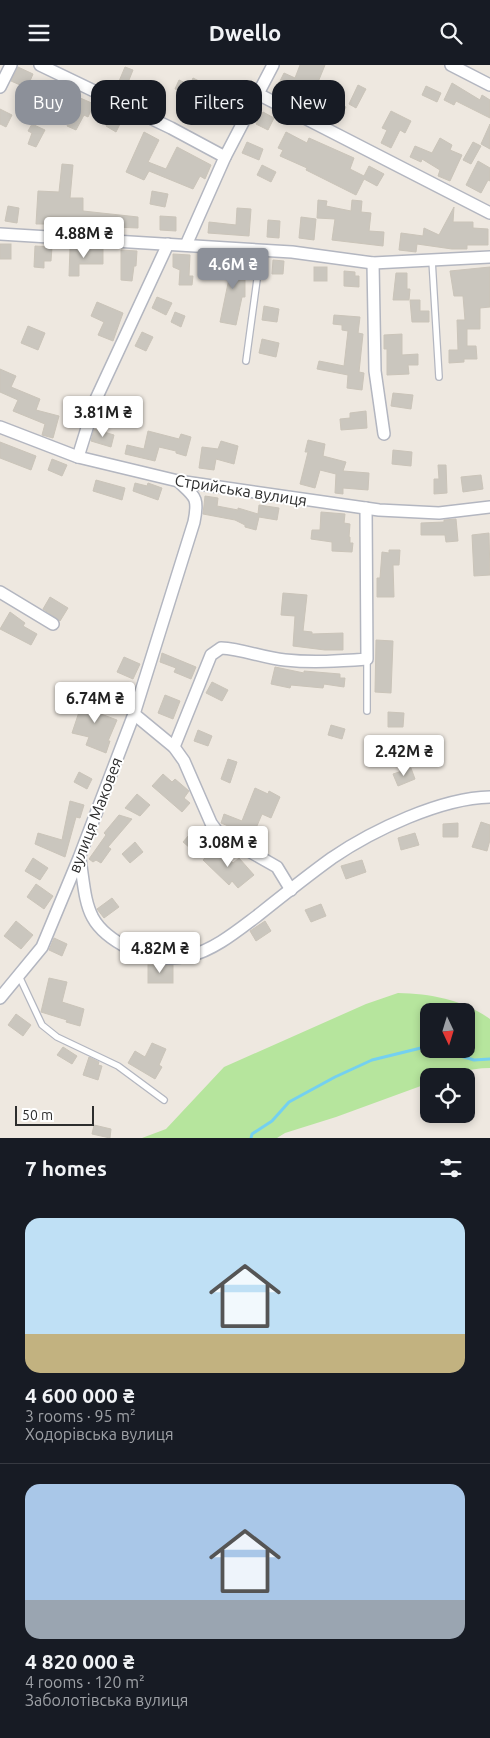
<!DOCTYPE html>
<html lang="en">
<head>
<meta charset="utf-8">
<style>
	:root { --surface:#171b24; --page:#20242c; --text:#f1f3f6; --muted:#9ea1a6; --line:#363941; --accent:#8c9099 }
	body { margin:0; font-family:Ubuntu,sans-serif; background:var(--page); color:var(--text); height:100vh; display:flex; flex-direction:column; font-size:19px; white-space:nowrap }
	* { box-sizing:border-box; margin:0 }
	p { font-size:16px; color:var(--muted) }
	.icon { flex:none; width:28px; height:28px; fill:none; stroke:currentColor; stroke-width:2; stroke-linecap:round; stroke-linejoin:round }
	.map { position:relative; height:1073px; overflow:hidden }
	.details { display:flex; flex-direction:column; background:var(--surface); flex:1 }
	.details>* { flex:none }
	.guide { position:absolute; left:15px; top:15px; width:460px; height:45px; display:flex; gap:10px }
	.needle { width:32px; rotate:176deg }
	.buttons { position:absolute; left:420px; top:938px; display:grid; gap:10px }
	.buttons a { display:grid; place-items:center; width:55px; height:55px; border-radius:10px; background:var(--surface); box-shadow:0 2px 8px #0003; font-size:25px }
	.scale { position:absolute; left:15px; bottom:12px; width:79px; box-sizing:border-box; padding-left:5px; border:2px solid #2d2d2d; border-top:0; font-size:14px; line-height:18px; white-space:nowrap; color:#2d2d2d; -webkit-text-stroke:4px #fff; paint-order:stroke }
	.price { position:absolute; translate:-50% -42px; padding:0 11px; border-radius:5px; background:#fff; color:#222; font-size:16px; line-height:32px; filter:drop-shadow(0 1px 2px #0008) }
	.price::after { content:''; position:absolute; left:50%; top:30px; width:15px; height:11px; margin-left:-8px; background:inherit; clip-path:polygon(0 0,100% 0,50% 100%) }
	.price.current { background:var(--accent); color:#fff }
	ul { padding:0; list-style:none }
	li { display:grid; align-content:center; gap:10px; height:265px; padding:0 25px }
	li+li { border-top:1px solid var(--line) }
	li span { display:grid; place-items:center; height:155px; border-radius:15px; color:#555 }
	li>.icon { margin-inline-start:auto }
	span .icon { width:90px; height:90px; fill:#fffc; stroke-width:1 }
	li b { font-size:21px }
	h2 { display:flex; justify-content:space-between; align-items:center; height:60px; padding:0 25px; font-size:21px }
	.chip { padding:0 18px; border-radius:15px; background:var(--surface); box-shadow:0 2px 8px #0003; font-size:18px; line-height:45px }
	.chip.current { background:var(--accent); color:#fff }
	header { display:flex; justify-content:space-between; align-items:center; height:65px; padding:0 25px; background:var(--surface); font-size:22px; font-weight:700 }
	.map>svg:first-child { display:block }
</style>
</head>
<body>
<header><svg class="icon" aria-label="menu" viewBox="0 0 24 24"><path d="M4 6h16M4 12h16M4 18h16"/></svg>Dwello<svg class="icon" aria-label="search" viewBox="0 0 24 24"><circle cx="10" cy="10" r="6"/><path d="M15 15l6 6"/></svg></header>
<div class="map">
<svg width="490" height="1073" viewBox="0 0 490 1073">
	<rect width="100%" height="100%" fill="#eee8e0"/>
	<path fill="#b6e59d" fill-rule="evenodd" d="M 398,928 C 431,929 462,934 490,954 L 490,1003 C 469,1003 449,1011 429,1011 L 429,1018 L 336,1052 L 285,1068 L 277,1073 L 142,1073 L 166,1064 L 224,1002 L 366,939 ZM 429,946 L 466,946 L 466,984 L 429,984 Z"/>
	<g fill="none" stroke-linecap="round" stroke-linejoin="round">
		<g stroke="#74d0f0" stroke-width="3">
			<polyline points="437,984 474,995 490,994"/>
			<polyline points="251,1073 252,1069 272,1056 289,1037 335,1012 372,995 429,981"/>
		</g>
	</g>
	<g fill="#cac6be" stroke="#cac4b9">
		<polygon points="300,0 325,0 314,27 317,28 311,41 276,24 284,8 295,13"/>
		<polygon points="18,2 33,9 27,23 11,16"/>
		<polygon points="125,2 133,5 125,25 117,21"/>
		<polygon points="193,13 215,24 213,30 220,33 216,42 209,39 206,44 199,41 197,46 189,42 191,37 185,35 187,29 175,24 179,15 190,20"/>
		<polygon points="452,18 480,35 482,30 490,35 490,53 456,36 454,40 444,35"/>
		<polygon points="358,20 366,24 356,43 349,39"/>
		<polygon points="426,21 441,28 437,37 422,30"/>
		<polygon points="55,22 94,39 88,52 84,50 76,65 67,61 75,46 73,43 50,33"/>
		<polygon points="333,35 346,42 339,55 326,48"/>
		<polygon points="0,44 12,50 6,62 0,59"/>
		<polygon points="391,46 411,56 405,68 400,65 391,83 381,78 387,65 382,63"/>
		<polygon points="263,47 274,53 268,65 256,59"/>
		<polygon points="112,50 122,55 116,67 106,61"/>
		<polygon points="32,59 45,65 36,82 28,79 32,68 28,66"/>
		<polygon points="490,59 490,84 481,79"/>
		<polygon points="144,67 159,75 148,97 166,104 177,82 211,100 205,114 200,111 193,124 149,106 144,115 126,107"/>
		<polygon points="286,67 307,78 309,73 354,93 350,104 364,111 369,101 384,109 377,121 364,114 356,130 306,105 307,103 280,91 283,85 278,83"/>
		<polygon points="440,73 452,80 450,85 462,90 450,116 438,111 440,105 422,94 421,97 410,92 415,81 432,88"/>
		<polygon points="247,77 263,84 259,95 242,88"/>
		<polygon points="473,77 481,81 471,99 463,95"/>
		<polygon points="478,96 490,103 490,116 488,115 481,128 466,120"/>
		<polygon points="62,99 73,100 70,133 83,133 83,146 138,152 138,163 66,160 67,152 47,152 46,159 36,159 38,126 59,127"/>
		<polygon points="262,100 276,107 271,117 257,110"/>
		<polygon points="152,126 168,129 165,142 150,139"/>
		<polygon points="318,135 327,136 326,141 351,146 352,135 362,136 361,147 371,148 369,166 384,167 383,181 332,175 335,154 317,153"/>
		<polygon points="8,141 19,143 17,158 5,156"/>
		<polygon points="454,142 453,157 473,157 473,163 488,164 488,180 467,180 467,184 452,184 417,179 416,187 399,185 401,168 423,171 424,163 439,170"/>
		<polygon points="237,143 251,144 249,171 208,168 209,157 236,160"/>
		<polygon points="160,151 176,152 176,166 160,165"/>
		<polygon points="301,152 316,154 314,175 299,173"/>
		<polygon points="268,155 280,156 279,173 267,172"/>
		<rect x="0" y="179" width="11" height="15"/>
		<polygon points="35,181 52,182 51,196 44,196 44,203 34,202"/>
		<polygon points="70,183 103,184 103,199 79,199 79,211 69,211"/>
		<polygon points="121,185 137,186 136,201 134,201 132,216 121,215"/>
		<polygon points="173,189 190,190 189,211 193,211 192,220 179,220 180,205 173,202"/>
		<polygon points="214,191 242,191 241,215 245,215 245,232 242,232 236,260 220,257 232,199 213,194"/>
		<polygon points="273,195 284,196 283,209 272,209"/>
		<rect x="314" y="202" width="13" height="14"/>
		<polygon points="490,202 490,242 480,243 480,264 467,264 467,281 476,281 477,294 464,294 464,297 449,298 449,285 458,285 457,255 465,255 463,231 454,231 450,206"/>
		<polygon points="344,206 355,207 355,211 359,211 359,222 344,221"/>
		<polygon points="396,208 407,208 407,224 410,224 409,235 393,235"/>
		<polygon points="157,232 172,238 166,250 152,243"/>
		<polygon points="410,235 420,235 420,246 429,246 429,257 412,257"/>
		<polygon points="97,237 123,248 113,276 98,270 104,257 91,251"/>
		<polygon points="264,241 279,244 277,257 262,255"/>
		<polygon points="175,247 185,251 181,262 171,257"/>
		<polygon points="334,250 360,252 358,268 363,269 359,307 364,308 362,325 347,323 348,310 317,304 319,296 344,301 348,266 342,265 342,260 333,259"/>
		<polygon points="28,261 45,268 38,285 21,278"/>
		<polygon points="142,267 153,272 146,286 135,281"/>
		<polygon points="402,269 402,290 418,289 418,300 408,300 409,309 387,310 387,284 384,284 384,270"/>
		<polygon points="262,274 279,278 276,292 259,288"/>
		<polygon points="0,304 16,311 11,322 40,334 36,345 59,351 53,373 42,370 45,359 13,346 18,335 0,327"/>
		<polygon points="393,328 413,330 411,344 391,341"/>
		<polygon points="366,346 367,363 341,365 340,354 350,353 350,348"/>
		<polygon points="94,364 114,370 111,382 91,376"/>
		<polygon points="148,366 179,374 181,369 191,372 186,391 176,388 176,386 159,382 155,396 125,389 127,380 144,384"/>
		<polygon points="308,375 325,379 323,391 346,397 343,406 369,408 368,425 343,423 343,429 335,428 336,409 320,405 315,423 300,419 308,387 305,387"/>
		<polygon points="221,376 238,381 234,399 216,394 214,405 199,403 202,382 218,384"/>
		<polygon points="0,377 36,391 31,405 0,393"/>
		<polygon points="393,385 412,387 411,401 392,399"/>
		<polygon points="52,394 67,400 62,411 48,405"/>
		<polygon points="438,400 446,400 447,428 434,429 434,414 439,414"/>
		<polygon points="481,410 483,424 463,427 461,412"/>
		<polygon points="96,415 125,423 122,435 93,426"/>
		<polygon points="135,418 147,421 148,418 162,423 158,435 133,426"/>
		<polygon points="205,431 218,433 217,441 238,445 238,443 258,449 259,440 279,443 277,455 259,452 256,465 245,462 245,460 235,455 203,449"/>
		<polygon points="321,447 345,449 344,458 350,459 349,472 350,472 350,478 353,478 352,487 332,486 332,477 311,474 312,465 320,465"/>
		<polygon points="456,454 458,476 446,477 445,470 421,470 421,458 444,457 444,455"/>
		<polygon points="489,468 490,510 474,511 472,470"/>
		<polygon points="389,485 400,485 399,500 393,500 394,532 377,532 377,513 380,513 382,487 389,488"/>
		<polygon points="283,528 307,530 303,566 312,567 312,569 343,568 343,585 325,585 293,581 295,551 281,550"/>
		<polygon points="50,532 68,543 60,556 43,544"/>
		<polygon points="10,547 25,558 23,561 37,569 31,580 0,564"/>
		<polygon points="376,575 393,576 391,628 375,627"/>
		<polygon points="162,588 196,602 191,614 174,607 176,603 160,597"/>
		<polygon points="124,592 140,599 133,614 117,607"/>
		<polygon points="275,602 304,608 304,606 340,609 340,613 345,613 344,622 324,619 323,623 291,620 290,623 271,619"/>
		<polygon points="212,617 228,625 222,636 206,628"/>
		<polygon points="88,629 106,637 101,649 117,655 108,676 110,676 106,688 86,680 89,672 72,668 79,647"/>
		<polygon points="165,630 180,636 173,654 158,648"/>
		<polygon points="388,647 404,648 403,662 388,662"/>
		<polygon points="331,660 345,664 342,674 328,670"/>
		<polygon points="198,665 212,671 208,681 194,676"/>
		<polygon points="228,694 237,697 230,718 221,714"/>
		<polygon points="411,703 415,714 398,721 393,709"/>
		<polygon points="79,707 92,714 87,724 74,717"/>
		<polygon points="163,709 172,717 175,714 189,726 184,733 190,738 182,747 152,721"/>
		<polygon points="255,723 268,729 269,726 280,732 271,753 262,749 254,768 260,771 256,778 232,765 233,763 221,758 224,749 242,756"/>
		<polygon points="137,729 150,740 140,751 125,743"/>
		<polygon points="70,736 84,740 80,753 76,752 65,792 35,779 38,768 62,775"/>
		<polygon points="119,750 132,754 108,782 111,784 101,798 96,795 93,797 89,794 106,770 104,768"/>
		<polygon points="481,757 490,760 490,775 487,786 472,782"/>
		<polygon points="458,758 458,772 443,772 443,759"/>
		<polygon points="195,763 202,768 190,783 183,777"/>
		<polygon points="415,768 419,780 401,785 398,773"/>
		<polygon points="135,777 143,787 130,798 122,789"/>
		<polygon points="216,781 233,798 239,793 254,810 238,823 232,816 229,820 203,795"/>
		<polygon points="33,793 48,803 40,815 25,806"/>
		<polygon points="362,795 366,807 346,814 341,801"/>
		<polygon points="36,819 53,831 44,844 27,832"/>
		<polygon points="112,833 119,842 104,853 97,844"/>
		<polygon points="321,839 326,851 311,857 305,845"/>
		<polygon points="16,856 33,870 21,884 4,871"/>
		<polygon points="265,856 271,866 256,876 250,866"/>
		<polygon points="54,873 67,879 62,891 49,885"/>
		<rect x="148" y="900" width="25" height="18"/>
		<polygon points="49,913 67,917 62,937 84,944 80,961 66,957 67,955 41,947"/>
		<polygon points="16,949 31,960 23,971 8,960"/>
		<polygon points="152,978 166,984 159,1000 162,1002 155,1014 128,998 135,986 145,992"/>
		<polygon points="63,982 77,991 72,999 57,990"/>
		<polygon points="89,992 99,997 98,1000 102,1001 98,1015 83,1010"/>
		<polygon points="94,1060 111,1064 110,1073 92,1069"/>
	</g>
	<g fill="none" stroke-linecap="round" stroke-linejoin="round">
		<defs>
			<g id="lane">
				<polyline points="432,195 439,312"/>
				<polyline points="246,296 261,185"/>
				<polyline points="367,594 367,646"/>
				<polyline points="19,911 42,960 57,972 118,1001 164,1035"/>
			</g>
			<g id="street">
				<polyline points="40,0 171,63 225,92"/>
				<polyline points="451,0 490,20"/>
				<polyline points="0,22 11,0"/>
				<polyline points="258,29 490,148"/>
				<polyline points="0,169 292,187 373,198 490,192"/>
				<polyline points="186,180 225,92 273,0"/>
				<polyline points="373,198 375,306 384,369"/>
				<polyline points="0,362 78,392 178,416 379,445 439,448 490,442"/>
				<polyline points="78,392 96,334 168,179"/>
				<polyline points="0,527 53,559"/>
				<polyline points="134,649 174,682 184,696 211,758 219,769 277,802 291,825"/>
				<path d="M 174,682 L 211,590 L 221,583 C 243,584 263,593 285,595 C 313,598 340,596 367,594 L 366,443"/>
				<path d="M 80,794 C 87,840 84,861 130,884 C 147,893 170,895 189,891 C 214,885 237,866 257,851 C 282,831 307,811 332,793 C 373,765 441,733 490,732"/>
				<path d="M 0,933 L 42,882 L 79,793 L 134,649 L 194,457 C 199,432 195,432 178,416"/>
			</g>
		</defs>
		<use href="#lane" stroke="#b3b6c0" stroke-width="8"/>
		<use href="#street" stroke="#b3b6c0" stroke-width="14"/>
		<use href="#lane" stroke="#fff" stroke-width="5.5"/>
		<use href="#street" stroke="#fff" stroke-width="11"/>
	</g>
	<g text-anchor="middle" stroke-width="4" stroke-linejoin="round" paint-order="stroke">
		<g font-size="16" fill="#2d2d2d" stroke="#fff">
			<text transform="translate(241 425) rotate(9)" y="6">Стрийська вулиця</text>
			<text transform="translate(95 750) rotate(-69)" y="6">вулиця Маковея</text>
		</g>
	</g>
</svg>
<div class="buttons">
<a><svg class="needle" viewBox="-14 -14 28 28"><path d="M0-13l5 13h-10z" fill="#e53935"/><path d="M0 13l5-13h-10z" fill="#9ea1a6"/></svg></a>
<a><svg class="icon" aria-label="locate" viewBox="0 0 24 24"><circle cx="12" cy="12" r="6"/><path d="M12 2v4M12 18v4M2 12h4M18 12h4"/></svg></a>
</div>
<div class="scale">50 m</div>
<b class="price" style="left:84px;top:194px">4.88M ₴</b>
<b class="price current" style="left:233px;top:225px">4.6M ₴</b>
<b class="price" style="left:103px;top:373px">3.81M ₴</b>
<b class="price" style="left:95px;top:659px">6.74M ₴</b>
<b class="price" style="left:404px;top:712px">2.42M ₴</b>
<b class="price" style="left:228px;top:803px">3.08M ₴</b>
<b class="price" style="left:160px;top:909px">4.82M ₴</b>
<div class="guide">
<a class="chip current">Buy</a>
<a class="chip">Rent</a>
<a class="chip">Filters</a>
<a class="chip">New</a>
</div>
</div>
<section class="details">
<h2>7 homes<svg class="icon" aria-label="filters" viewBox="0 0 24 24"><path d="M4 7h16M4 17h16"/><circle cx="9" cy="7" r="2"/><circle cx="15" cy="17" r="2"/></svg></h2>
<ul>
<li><span style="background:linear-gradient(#bfe0f5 75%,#c2b280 0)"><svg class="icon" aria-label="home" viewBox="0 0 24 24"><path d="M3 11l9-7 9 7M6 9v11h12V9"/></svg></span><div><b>4 600 000 ₴</b><p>3 rooms · 95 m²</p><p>Ходорівська вулиця</p></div></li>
<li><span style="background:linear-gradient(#a9c7e8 75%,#9aa5b1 0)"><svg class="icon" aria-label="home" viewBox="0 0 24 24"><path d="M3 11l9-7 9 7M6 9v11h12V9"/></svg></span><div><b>4 820 000 ₴</b><p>4 rooms · 120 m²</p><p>Заболотівська вулиця</p></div></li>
</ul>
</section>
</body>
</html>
